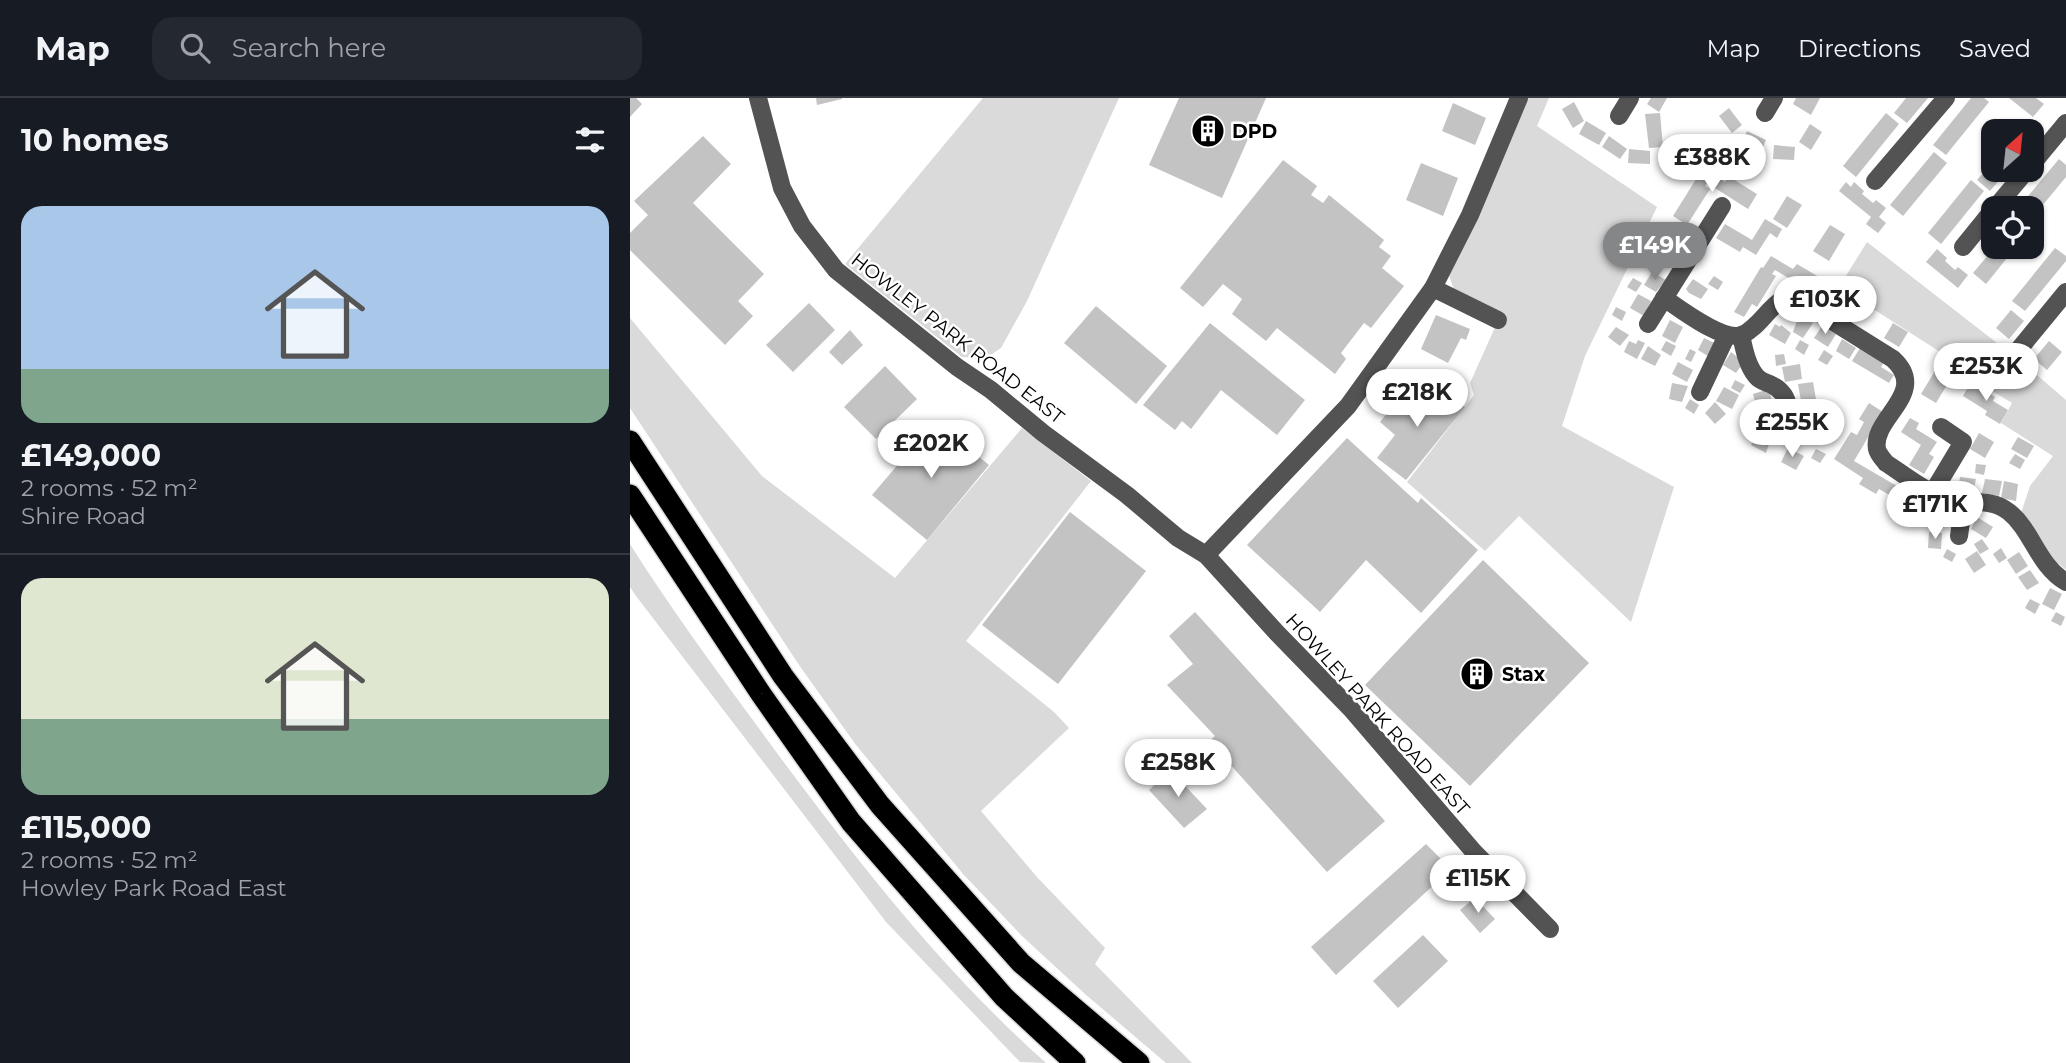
<!DOCTYPE html>
<html lang="en">
<head>
<meta charset="utf-8">
<style>
	:root { --surface:#171b24; --page:#242831; --text:#f1f3f6; --muted:#9ea1a6; --line:#363941; --accent:#858687 }
	body { margin:0; font-family:Montserrat,sans-serif; background:var(--page); color:var(--text); height:100vh; display:flex; flex-direction:column; font-size:26px; white-space:nowrap }
	* { box-sizing:border-box; margin:0 }
	p { font-size:23px; color:var(--muted) }
	.icon { flex:none; width:38px; height:38px; fill:none; stroke:currentColor; stroke-width:2; stroke-linecap:round; stroke-linejoin:round }
	.map { position:relative; flex:1; overflow:hidden }
	.side { display:flex; flex-direction:column; background:var(--surface); width:630px }
	.side>* { flex:none }
	.needle { width:46px; rotate:27deg }
	.fabs { position:absolute; left:1351px; top:21px; display:grid; gap:14px }
	.fabs a { display:grid; place-items:center; width:63px; height:63px; border-radius:14px; background:var(--surface); box-shadow:0 2px 5px #0004; font-size:35px }
	.price { position:absolute; translate:-50% -60px; padding:0 16px; border-radius:24px; background:#fff; color:#222; font-size:23px; line-height:46px; filter:drop-shadow(0 2px 4px #0008) }
	.price::after { content:''; position:absolute; left:50%; top:42px; width:21px; height:16px; margin-left:-10px; background:inherit; clip-path:polygon(0 0,100% 0,50% 100%) }
	.price.selected { background:var(--accent); color:#fff }
	ul { padding:0; list-style:none }
	li { display:grid; align-content:center; gap:14px; height:371px; padding:0 21px }
	li+li { border-top:2px solid var(--line) }
	li span { display:grid; place-items:center; height:217px; border-radius:21px; color:#555 }
	li>.icon { margin-inline-start:auto }
	span .icon { width:126px; height:126px; fill:#fffc; stroke-width:1 }
	li b { font-size:30px }
	h2 { display:flex; justify-content:space-between; align-items:center; height:84px; padding:0 21px; font-size:30px }
	header { display:flex; align-items:center; gap:42px; box-sizing:border-box; height:98px; padding:0 35px; background:var(--surface); border-bottom:2px solid var(--line) }
	header strong { font-size:33px }
	nav { display:flex; gap:38px; margin-inline-start:auto; font-size:24px }
	.search { width:490px; height:63px; background:var(--page); display:flex; align-items:center; gap:18px; box-sizing:border-box; padding:0 24px; border-radius:21px; color:var(--muted); font-size:26px }
	main { display:flex; flex:1; min-height:0 }
	.map>svg:first-child { display:block }
</style>
</head>
<body>
<header>
<strong>Map</strong>
<div class="search"><svg class="icon" aria-label="search" viewBox="0 0 24 24"><circle cx="10" cy="10" r="6"/><path d="M15 15l6 6"/></svg>Search here</div>
<nav><a>Map</a><a>Directions</a><a>Saved</a></nav>
</header>
<main>
<section class="side">
<h2>10 homes<svg class="icon" aria-label="filters" viewBox="0 0 24 24"><path d="M4 7h16M4 17h16"/><circle cx="9" cy="7" r="2"/><circle cx="15" cy="17" r="2"/></svg></h2>
<ul>
<li><span style="background:linear-gradient(#a9c7e8 75%,#7fa58c 0)"><svg class="icon" aria-label="home" viewBox="0 0 24 24"><path d="M3 11l9-7 9 7M6 9v11h12V9"/></svg></span><div><b>£149,000</b><p>2 rooms · 52 m²</p><p>Shire Road</p></div></li>
<li><span style="background:linear-gradient(#dfe7d0 65%,#7fa58c 0)"><svg class="icon" aria-label="home" viewBox="0 0 24 24"><path d="M3 11l9-7 9 7M6 9v11h12V9"/></svg></span><div><b>£115,000</b><p>2 rooms · 52 m²</p><p>Howley Park Road East</p></div></li>
</ul>
</section>
<div class="map">
<svg width="1436" height="965" viewBox="0 0 1436 965">
	<rect width="100%" height="100%" fill="#fff"/>
	<g fill="#dadada">
		<polygon points="353,0 489,0 397,203 371,250 356,260 332,259 215,166"/>
		<polygon points="898,0 919,0 907,28 1027,109 955,258 932,328 1044,389 1001,524 889,418 855,453 777,384 844,297 840,285 871,216 824,192 817,171 842,130"/>
		<polygon points="1237,144 1367,245 1360,253 1393,280 1401,272 1436,302 1436,472 1418,457 1391,415 1400,388 1423,358 1371,325 1382,305 1341,280 1343,275 1209,189"/>
		<polygon points="0,220 132,378 265,480 392,330 461,383 336,543 424,614 439,630 351,713 407,779 475,850 465,866 562,965 536,965 455,896 392,838 334,777 226,647 169,567 0,310"/>
		<path d="M 0,446 C 44,516 95,584 144,651 C 227,763 312,872 416,965 L 390,964 L 256,824 L 6,498 L 0,489 Z"/>
	</g>
	<g fill="#c3c3c3">
		<polygon points="0,0 6,0 12,6 0,19"/>
		<polygon points="186,0 212,0 212,1 187,7"/>
		<polygon points="549,0 636,0 592,100 519,67"/>
		<polygon points="1021,0 1037,0 1029,14 1017,6"/>
		<polygon points="1166,0 1190,0 1181,17 1163,6"/>
		<polygon points="1276,0 1298,0 1277,25 1264,15"/>
		<polygon points="1341,0 1354,0 1359,4 1316,57 1303,47"/>
		<polygon points="1379,0 1406,0 1414,6 1403,19"/>
		<polygon points="944,4 954,23 943,30 932,11"/>
		<polygon points="823,5 856,20 845,47 812,33"/>
		<polygon points="1099,10 1112,27 1102,35 1089,18"/>
		<polygon points="1030,15 1033,49 1019,50 1015,16"/>
		<polygon points="1256,15 1269,26 1226,79 1213,68"/>
		<polygon points="956,23 976,35 969,47 949,36"/>
		<polygon points="1180,26 1192,34 1181,52 1169,44"/>
		<polygon points="1117,33 1136,42 1130,55 1111,45"/>
		<polygon points="73,38 101,66 63,105 134,176 108,203 123,218 95,247 0,152 0,135 18,117 4,103"/>
		<polygon points="979,38 997,51 990,61 972,49"/>
		<polygon points="1144,47 1165,49 1164,62 1143,61"/>
		<polygon points="999,51 1020,53 1020,66 998,65"/>
		<polygon points="1304,54 1317,65 1273,118 1260,107"/>
		<polygon points="1429,61 1436,67 1436,79 1402,120 1402,110 1388,110"/>
		<polygon points="653,62 687,88 681,97 693,105 699,97 754,142 749,149 761,158 752,170 774,188 741,230 734,225 711,255 716,261 705,276 647,230 636,243 602,216 612,201 593,186 573,209 550,190"/>
		<polygon points="1363,63 1363,72 1378,72 1360,93 1347,82"/>
		<polygon points="791,65 828,80 813,118 776,102"/>
		<polygon points="1073,70 1095,84 1098,78 1127,96 1118,111 1077,85 1075,88 1080,91 1057,127 1043,118"/>
		<polygon points="1341,82 1354,93 1311,146 1298,135"/>
		<polygon points="1216,84 1221,89 1224,84 1234,93 1232,96 1243,105 1246,102 1256,110 1249,119 1256,125 1248,135 1236,126 1241,119 1209,93"/>
		<polygon points="1157,98 1172,107 1157,130 1143,121"/>
		<polygon points="1135,121 1152,131 1147,140 1140,135 1126,157 1113,149 1110,154 1086,140 1095,126 1122,142"/>
		<polygon points="1200,127 1215,136 1199,163 1183,153"/>
		<polygon points="1022,135 1037,143 1032,153 1025,150 1024,154 1015,149"/>
		<polygon points="1042,145 1057,154 1049,167 1040,162 1042,159 1036,155"/>
		<polygon points="1365,149 1386,149 1356,186 1343,175"/>
		<polygon points="1425,150 1436,158 1436,163 1395,213 1382,203"/>
		<polygon points="1307,151 1317,160 1315,163 1325,172 1328,169 1338,177 1328,190 1296,164"/>
		<polygon points="1141,158 1163,171 1167,166 1199,185 1190,199 1145,172 1142,176 1146,178 1127,209 1122,206 1114,219 1104,214 1131,169 1133,170"/>
		<polygon points="1022,174 1036,182 1026,194 1014,187"/>
		<polygon points="1084,178 1093,184 1088,192 1078,186"/>
		<polygon points="1003,180 1012,185 1006,194 997,189"/>
		<polygon points="1063,181 1078,191 1071,201 1059,195 1056,191"/>
		<polygon points="1008,196 1021,203 1014,218 1000,210"/>
		<polygon points="1218,198 1233,206 1223,222 1209,213"/>
		<polygon points="179,205 205,232 163,274 136,247"/>
		<polygon points="466,208 537,268 506,306 434,245"/>
		<polygon points="986,209 996,214 992,223 982,217"/>
		<polygon points="1381,212 1394,223 1379,241 1366,230"/>
		<polygon points="806,217 840,231 836,242 831,240 818,265 791,251"/>
		<polygon points="1172,218 1183,225 1173,240 1163,234 1168,220 1170,221"/>
		<polygon points="1040,222 1053,229 1045,245 1032,238"/>
		<polygon points="580,225 675,302 647,337 591,292 561,331 552,323 545,332 513,307"/>
		<polygon points="1263,225 1278,234 1269,249 1254,240"/>
		<polygon points="1145,226 1150,229 1151,227 1161,235 1155,246 1139,237"/>
		<polygon points="1192,228 1206,236 1198,249 1184,240"/>
		<polygon points="986,229 999,237 990,248 978,239"/>
		<polygon points="220,232 233,247 212,267 199,254"/>
		<polygon points="1074,240 1089,247 1081,260 1068,252"/>
		<polygon points="1212,241 1226,250 1219,261 1206,253"/>
		<polygon points="1008,242 1015,245 1007,261 994,254 999,243 1006,246"/>
		<polygon points="1170,242 1179,247 1174,257 1165,251"/>
		<polygon points="1036,243 1046,248 1041,258 1031,252"/>
		<polygon points="1419,243 1432,254 1417,272 1404,261"/>
		<polygon points="1018,248 1031,257 1025,268 1011,261"/>
		<polygon points="1230,250 1254,264 1251,269 1264,277 1259,285 1222,263"/>
		<polygon points="1060,251 1066,254 1061,264 1055,261"/>
		<polygon points="1194,252 1203,258 1197,267 1188,262"/>
		<polygon points="1101,254 1114,264 1106,275 1093,267"/>
		<polygon points="1154,256 1156,266 1146,268 1145,257"/>
		<polygon points="1314,258 1329,267 1306,305 1291,296"/>
		<polygon points="1048,264 1063,272 1057,284 1042,276"/>
		<polygon points="1170,266 1172,281 1155,284 1152,269"/>
		<polygon points="255,268 287,301 246,341 214,309"/>
		<polygon points="1105,282 1115,287 1110,295 1101,290"/>
		<polygon points="1183,284 1187,307 1175,309 1174,303 1171,303 1168,286"/>
		<polygon points="1341,284 1365,299 1363,303 1378,312 1370,326 1355,317 1357,313 1333,298"/>
		<polygon points="1042,285 1058,288 1052,304 1039,301"/>
		<polygon points="807,286 835,309 776,382 747,360 765,337 750,324 772,296 788,309"/>
		<polygon points="1094,289 1109,297 1102,311 1086,303"/>
		<polygon points="1139,291 1143,307 1136,309 1138,316 1129,318 1123,296"/>
		<polygon points="1060,301 1069,307 1064,316 1055,310"/>
		<polygon points="1085,304 1096,316 1085,326 1075,315"/>
		<polygon points="1239,305 1253,314 1224,363 1284,398 1275,412 1259,402 1261,398 1249,391 1246,396 1229,386 1233,380 1204,361 1221,334 1227,337 1234,324 1229,321"/>
		<polygon points="1184,313 1194,319 1189,327 1180,321"/>
		<polygon points="1121,317 1130,322 1125,331 1116,326"/>
		<polygon points="1280,320 1289,325 1286,331 1307,344 1299,356 1304,359 1294,376 1279,367 1291,347 1271,334"/>
		<polygon points="1174,322 1188,330 1180,343 1167,336"/>
		<polygon points="305,323 359,367 297,442 242,397"/>
		<polygon points="1128,333 1141,340 1136,355 1121,347"/>
		<polygon points="1349,335 1364,344 1355,360 1340,351"/>
		<polygon points="1388,339 1404,348 1397,360 1381,351"/>
		<polygon points="717,340 788,405 791,400 848,452 791,515 736,462 690,514 617,447"/>
		<polygon points="1158,350 1174,358 1166,372 1151,364"/>
		<polygon points="1186,351 1196,356 1190,365 1181,360"/>
		<polygon points="1385,356 1395,362 1390,371 1379,365"/>
		<polygon points="1346,366 1356,367 1354,377 1345,375"/>
		<polygon points="1330,379 1346,381 1343,395 1328,392"/>
		<polygon points="1355,381 1372,383 1369,398 1352,395"/>
		<polygon points="1374,383 1388,386 1386,403 1371,400"/>
		<polygon points="440,414 516,473 428,586 352,527"/>
		<polygon points="1298,415 1315,416 1314,430 1297,429"/>
		<polygon points="1347,419 1363,429 1356,440 1341,431"/>
		<polygon points="1299,434 1312,435 1311,451 1298,450"/>
		<polygon points="1352,441 1359,451 1350,456 1344,446"/>
		<polygon points="1371,450 1377,460 1369,465 1363,456"/>
		<polygon points="1317,451 1326,456 1322,464 1313,459"/>
		<polygon points="1347,453 1356,467 1344,475 1335,461"/>
		<polygon points="1389,454 1398,468 1386,476 1377,462"/>
		<polygon points="853,462 959,565 840,688 735,587"/>
		<polygon points="1400,472 1409,485 1397,492 1388,479"/>
		<polygon points="1420,490 1432,496 1424,512 1412,506"/>
		<polygon points="1400,501 1410,506 1405,516 1395,510"/>
		<polygon points="565,514 755,723 697,774 579,643 585,638 537,587 563,566 539,538"/>
		<polygon points="1426,514 1435,519 1431,528 1421,523"/>
		<polygon points="540,672 577,711 554,730 519,692"/>
		<polygon points="796,746 821,771 706,877 681,849"/>
		<polygon points="845,800 865,821 850,835 830,812"/>
		<polygon points="793,837 818,863 768,910 743,883"/>
	</g>
	<g fill="none" stroke-linecap="round" stroke-linejoin="round">
		<defs>
			<g id="highway">
				<polyline points="0,343 153,578 250,707 391,865 509,965"/>
				<polyline points="0,397 131,596 221,724 374,899 445,965"/>
			</g>
		</defs>
		<use href="#highway" stroke="#dbdbdb" stroke-width="24"/>
		<g stroke="#535353" stroke-width="18">
			<polyline points="128,0 152,90 172,128 206,172 327,269 361,292 413,335 497,397 548,440 576,457 647,535 721,611 844,754 920,831"/>
			<polyline points="1135,15 1144,0"/>
			<polyline points="989,18 1000,0"/>
			<polyline points="1402,66 1436,25"/>
			<polyline points="1245,83 1316,0"/>
			<polyline points="1365,110 1397,72"/>
			<polyline points="1333,149 1363,112"/>
			<polyline points="803,190 868,222"/>
			<path d="M 1034,200 C 1050,211 1093,244 1112,237 C 1128,230 1138,210 1153,201 L 1167,201 L 1263,261 C 1300,295 1241,320 1247,351 C 1248,356 1253,361 1256,365 C 1276,378 1299,397 1322,402 C 1342,406 1361,400 1379,414 C 1402,432 1408,468 1436,484"/>
			<polyline points="1018,226 1092,108"/>
			<path d="M 1111,237 C 1114,251 1117,267 1126,278 C 1130,283 1135,284 1140,286 C 1163,297 1161,318 1151,337"/>
			<polyline points="1381,261 1436,194"/>
			<polyline points="1070,294 1097,237"/>
			<polyline points="1303,394 1333,344 1311,329"/>
			<polyline points="1329,438 1334,403"/>
			<polyline points="576,457 718,308 803,190 840,117 889,0"/>
		</g>
		<use href="#highway" stroke="#000" stroke-width="21"/>
	</g>
	<defs>
		<symbol id="building-disc" viewBox="-11 -11 22 22"><circle r="9.5" fill="#000" stroke="#fff"/><path d="M-4-6H4V6H1V3H-1V6H-4ZM-2.5-4.3h1.7v1.8h-1.7ZM.8-4.3h1.7v1.8H.8ZM-2.5-1h1.7V.8h-1.7ZM.8-1h1.7V.8H.8Z" fill="#fff"/></symbol>
	</defs>
	<g fill-rule="evenodd">
		<use href="#building-disc" x="559" y="14" width="38" height="38"/>
		<use href="#building-disc" x="828" y="557" width="38" height="38"/>
	</g>
	<g text-anchor="middle" stroke-width="5" stroke-linejoin="round" paint-order="stroke">
		<g font-size="19" font-weight="bold" fill="#000" stroke="#fff" text-anchor="start">
			<text x="602" y="40">DPD</text>
			<text x="872" y="583">Stax</text>
		</g>
		<g font-size="19" fill="#000" stroke="#fff">
			<text transform="translate(328 240) rotate(38)" y="7">HOWLEY PARK ROAD EAST</text>
			<text transform="translate(748 616) rotate(48)" y="7">HOWLEY PARK ROAD EAST</text>
		</g>
	</g>
</svg>
<div class="fabs">
<a><svg class="needle" viewBox="-14 -14 28 28"><path d="M0-13l5 13h-10z" fill="#e53935"/><path d="M0 13l5-13h-10z" fill="#9ea1a6"/></svg></a>
<a><svg class="icon" aria-label="locate" viewBox="0 0 24 24"><circle cx="12" cy="12" r="6"/><path d="M12 2v4M12 18v4M2 12h4M18 12h4"/></svg></a>
</div>
<b class="price" style="left:1082px;top:96px">£388K</b>
<b class="price selected" style="left:1025px;top:184px">£149K</b>
<b class="price" style="left:1195px;top:238px">£103K</b>
<b class="price" style="left:1356px;top:305px">£253K</b>
<b class="price" style="left:787px;top:331px">£218K</b>
<b class="price" style="left:1162px;top:361px">£255K</b>
<b class="price" style="left:301px;top:382px">£202K</b>
<b class="price" style="left:1305px;top:443px">£171K</b>
<b class="price" style="left:548px;top:701px">£258K</b>
<b class="price" style="left:848px;top:817px">£115K</b>
</div>
</main>
</body>
</html>
